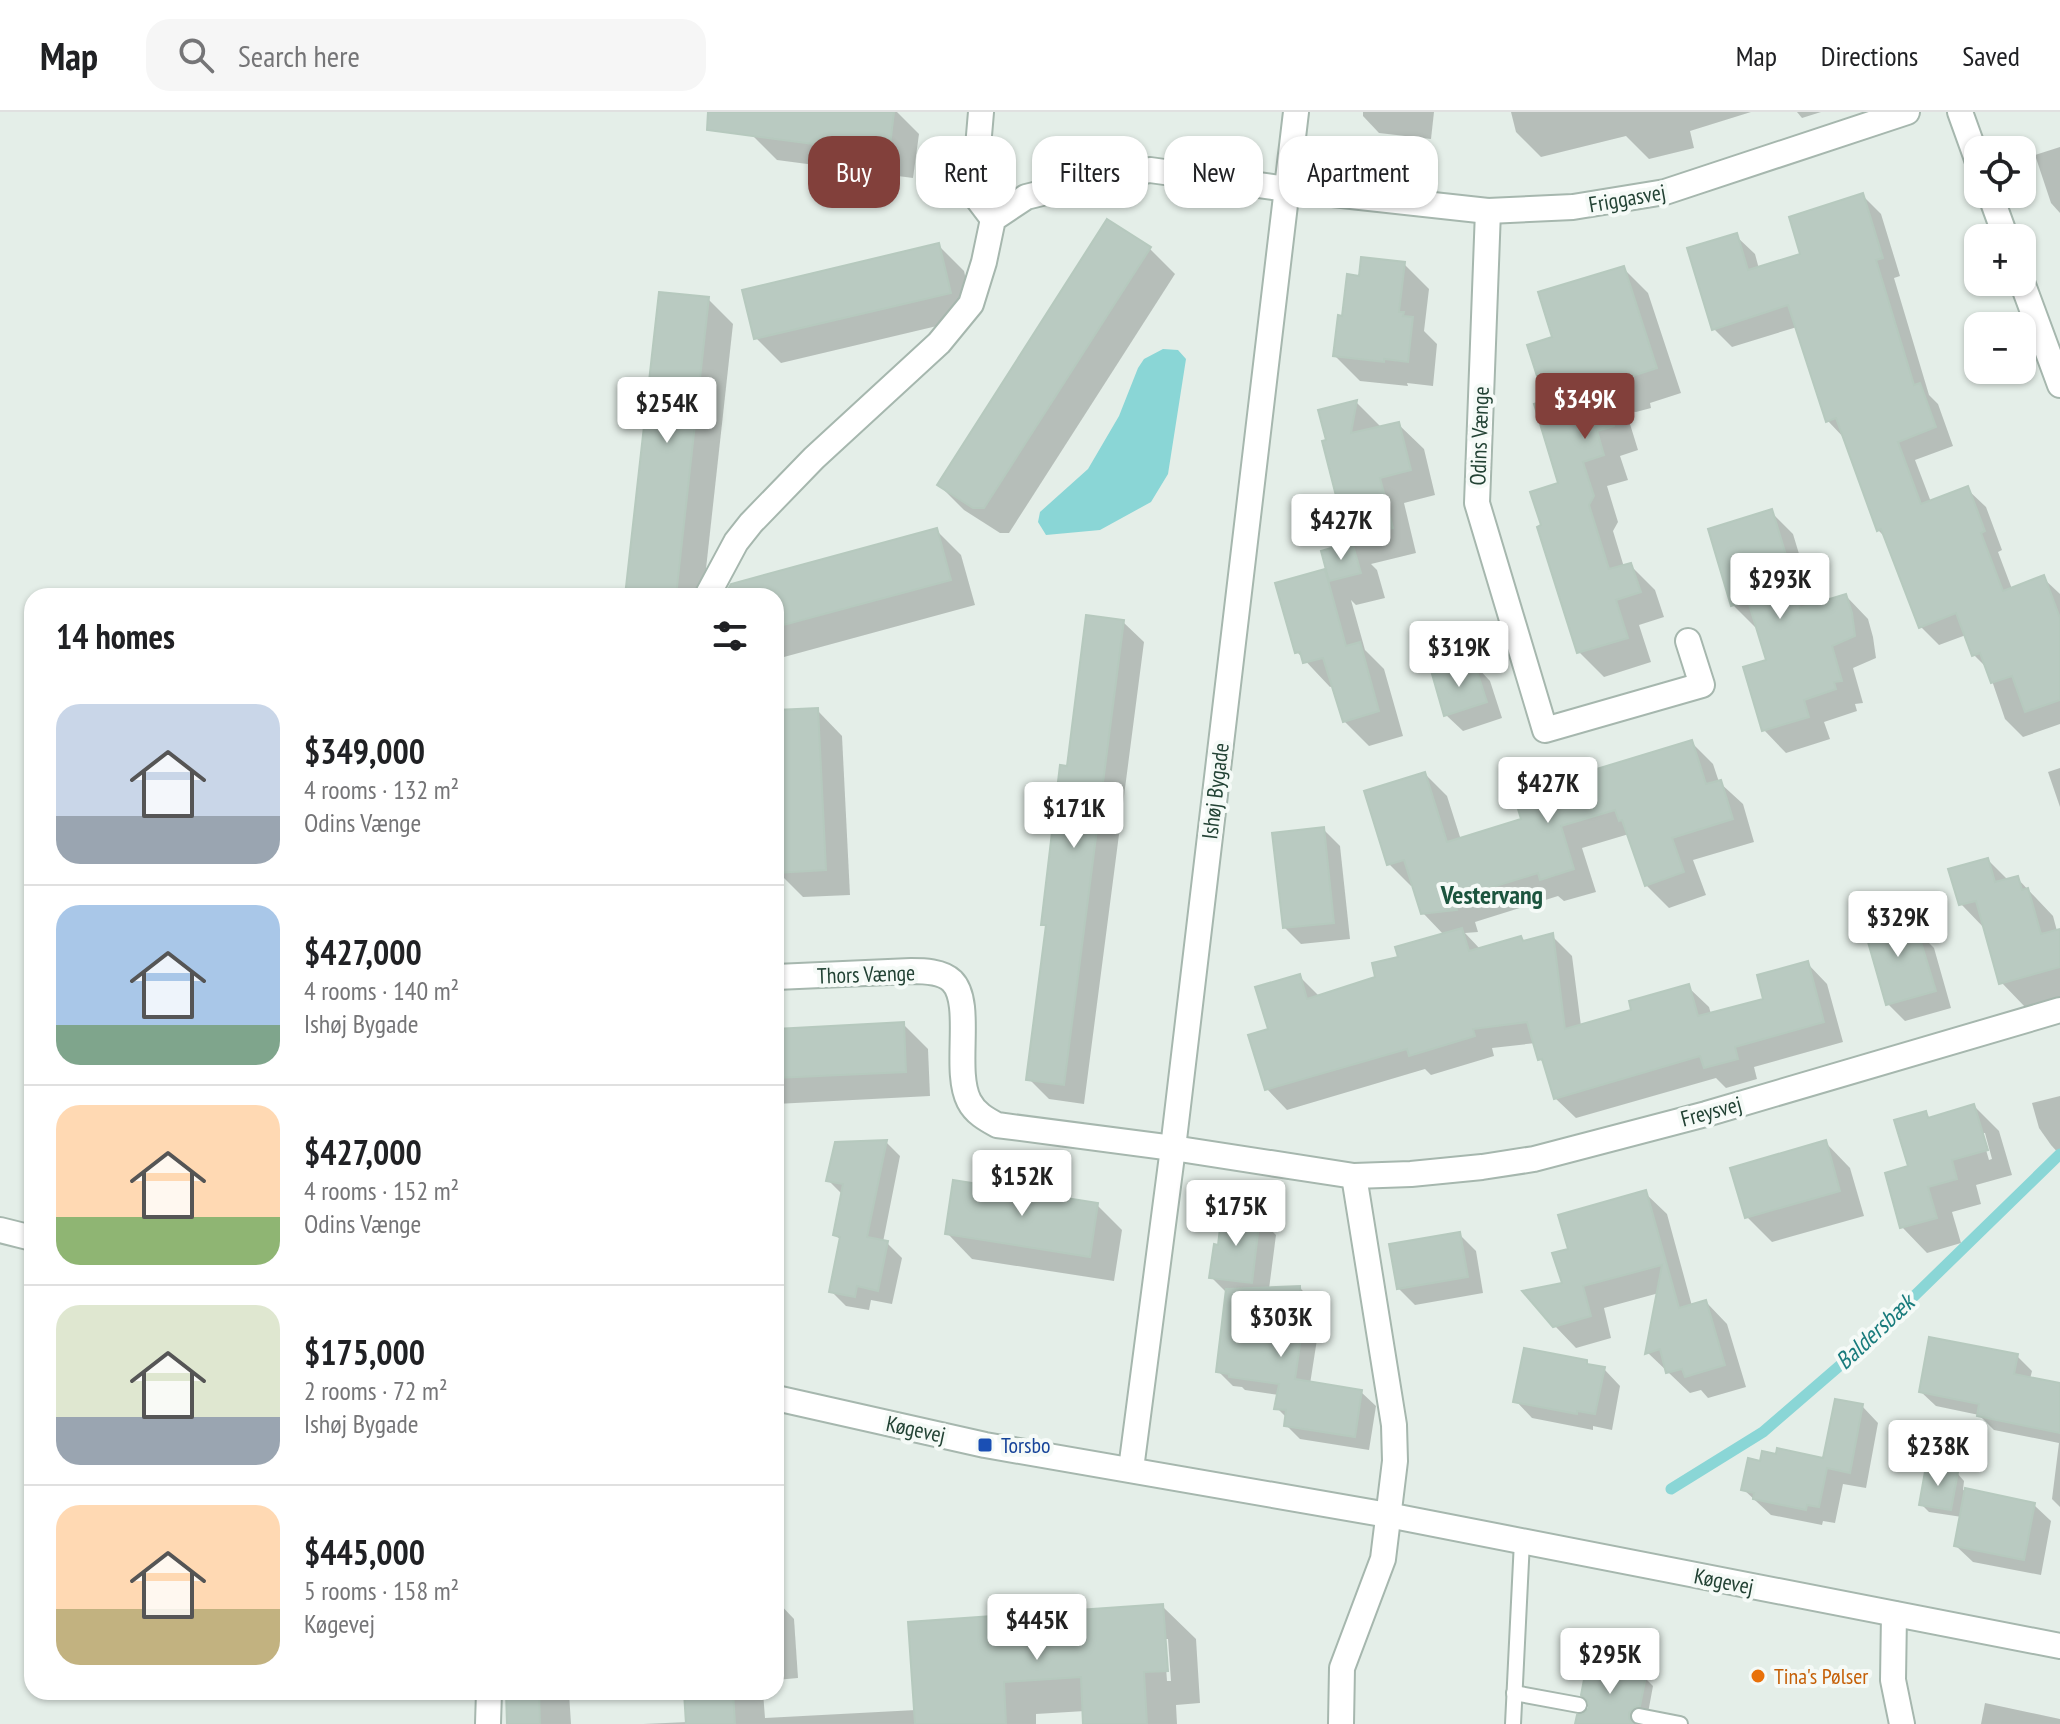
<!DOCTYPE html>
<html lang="en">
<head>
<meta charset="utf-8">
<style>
	:root { --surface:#fff; --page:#f6f6f6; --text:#202124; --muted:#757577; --line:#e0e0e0; --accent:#82403b }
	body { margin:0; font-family:"PT Sans Narrow",sans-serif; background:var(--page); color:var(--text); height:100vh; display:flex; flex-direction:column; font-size:30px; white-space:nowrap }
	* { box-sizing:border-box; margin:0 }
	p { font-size:26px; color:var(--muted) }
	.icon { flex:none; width:44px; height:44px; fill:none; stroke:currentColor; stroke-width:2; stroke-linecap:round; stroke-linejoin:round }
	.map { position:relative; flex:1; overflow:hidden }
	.panel { position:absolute; left:24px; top:476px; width:760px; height:1112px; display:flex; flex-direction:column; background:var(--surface); border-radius:24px; box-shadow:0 2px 6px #0004 }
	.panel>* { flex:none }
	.top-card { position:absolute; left:808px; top:24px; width:760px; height:72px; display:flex; gap:16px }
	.controls { position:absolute; left:1964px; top:24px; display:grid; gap:16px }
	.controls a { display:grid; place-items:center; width:72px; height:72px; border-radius:16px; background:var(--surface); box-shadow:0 2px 6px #0004; font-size:40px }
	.price { position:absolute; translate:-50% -68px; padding:0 18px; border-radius:8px; background:#fff; color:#222; font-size:26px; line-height:52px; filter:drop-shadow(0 2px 4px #0008) }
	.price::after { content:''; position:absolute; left:50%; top:48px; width:24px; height:18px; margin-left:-12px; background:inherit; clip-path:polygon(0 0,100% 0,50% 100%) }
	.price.current { background:var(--accent); color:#fff }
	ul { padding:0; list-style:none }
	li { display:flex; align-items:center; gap:24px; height:200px; padding:0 32px }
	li+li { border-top:2px solid var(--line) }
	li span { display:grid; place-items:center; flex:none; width:224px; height:160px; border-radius:24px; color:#555 }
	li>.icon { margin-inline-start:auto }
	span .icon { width:96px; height:96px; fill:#fffc; stroke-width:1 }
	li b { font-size:34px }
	h2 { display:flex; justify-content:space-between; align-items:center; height:96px; padding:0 32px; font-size:34px }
	.chip { padding:0 28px; border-radius:24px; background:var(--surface); box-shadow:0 2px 6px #0004; font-size:28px; line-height:72px }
	.chip.current { background:var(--accent); color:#fff }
	header { display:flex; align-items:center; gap:48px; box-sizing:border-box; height:112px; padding:0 40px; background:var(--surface); border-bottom:2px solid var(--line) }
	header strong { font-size:38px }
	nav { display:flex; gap:44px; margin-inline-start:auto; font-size:28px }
	.search { width:560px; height:72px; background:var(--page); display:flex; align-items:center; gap:20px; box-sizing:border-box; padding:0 28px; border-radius:24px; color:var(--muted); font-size:30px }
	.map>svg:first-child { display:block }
</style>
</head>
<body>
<header>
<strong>Map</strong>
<div class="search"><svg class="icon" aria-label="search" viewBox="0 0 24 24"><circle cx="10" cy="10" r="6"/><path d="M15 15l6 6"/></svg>Search here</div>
<nav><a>Map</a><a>Directions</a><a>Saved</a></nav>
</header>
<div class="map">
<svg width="2060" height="1612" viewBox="0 0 2060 1612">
	<rect width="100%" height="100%" fill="#e4eee8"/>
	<polygon fill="#8ad6d6" points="1163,237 1178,238 1186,247 1168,362 1151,390 1100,418 1046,423 1038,410 1040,400 1088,357 1119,304 1138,256 1144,247"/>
	<g fill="#0003" fill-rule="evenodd">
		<polygon points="755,0 897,0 919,22 913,66 777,48 752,23"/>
		<polygon points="1363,0 1434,0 1431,27 1379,21 1363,4"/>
		<polygon points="1511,0 1751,0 1690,19 1694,36 1649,47 1626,24 1541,45 1516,20"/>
		<polygon points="1797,0 1821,0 1802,6"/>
		<polygon points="2060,35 2060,101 2051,91 2035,43"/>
		<polygon points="1863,84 1881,102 1900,164 1894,166 1929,283 1938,292 1953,334 1915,348 1931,390 1967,377 1986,395 2002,438 1998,440 2012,477 2043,466 2060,482 2060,612 2023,625 2005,607 1988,557 1974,543 1966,523 1939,533 1920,514 1886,426 1878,418 1845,327 1828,309 1797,215 1732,235 1713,216 1736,124 1755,142 1759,157 1802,144"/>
		<polygon points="1108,109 1150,137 1175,162 1009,421 1000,421 964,398 939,373"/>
		<polygon points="938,133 964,159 975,205 781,251 756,226"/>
		<polygon points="1404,152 1429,177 1424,219 1437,232 1433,274 1407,271 1408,274 1360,269 1335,244 1343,206 1361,166"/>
		<polygon points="1623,156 1648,181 1681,281 1650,291 1651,296 1636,300 1626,299 1638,338 1620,344 1628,368 1607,374 1618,410 1613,419 1624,455 1630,453 1655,478 1664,505 1639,513 1651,550 1604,565 1579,540 1561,372 1547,290 1548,275 1539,266 1555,226"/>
		<polygon points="708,187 733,212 703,484 627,484"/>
		<polygon points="1356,290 1382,316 1398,312 1424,337 1435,383 1404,391 1416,441 1371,452 1377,458 1385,486 1356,493 1351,488 1365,538 1384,557 1403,624 1369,634 1344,609 1333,574 1330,575 1297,540 1325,459 1330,464 1323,441 1354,432 1348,426 1325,331"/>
		<polygon points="1771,400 1793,422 1806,465 1804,466 1813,494 1846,484 1868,507 1873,525 1876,546 1853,556 1863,591 1855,592 1857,599 1824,610 1830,627 1786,641 1764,618 1768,549 1757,515 1755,515 1733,493"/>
		<polygon points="936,418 961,443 975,493 784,545 776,536 776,484 749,484"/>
		<polygon points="1123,510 1144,530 1084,992 1049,987 1029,967 1048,816 1043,812 1068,656"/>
		<polygon points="1474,552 1490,569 1502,606 1463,619 1446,603"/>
		<polygon points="817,598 842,624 850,783 803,785 778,760 776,710 776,600"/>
		<polygon points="1691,630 1713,652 1719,670 1743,692 1754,730 1693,748 1706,783 1669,796 1646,773 1629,722 1582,736 1596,780 1564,789 1558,784 1475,810 1478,820 1465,821 1481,838 1520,826 1525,830 1552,824 1572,844 1581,914 1634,899 1688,875 1709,895 1711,902 1766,888 1807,851 1827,872 1843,930 1754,955 1757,967 1726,976 1716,966 1576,1006 1555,986 1546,953 1540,947 1536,931 1492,936 1494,944 1431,963 1425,957 1287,998 1267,977 1270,918 1299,864 1320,885 1378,866 1401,846 1444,823 1423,801 1414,773 1411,774 1389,752 1425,662 1447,684 1461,728 1523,708 1588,656 1592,660"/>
		<polygon points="2060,656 2060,695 2048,660"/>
		<polygon points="1323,717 1340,734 1350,827 1301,832 1284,815"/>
		<polygon points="1988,748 2009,769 2017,766 2053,804 2057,819 2060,819 2060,886 2026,896 2001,870 1986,818 1961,792"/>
		<polygon points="1897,801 1914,820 1917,819 1934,836 1951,896 1905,909 1888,892"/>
		<polygon points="903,912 928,937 930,984 776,992 776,919"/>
		<polygon points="2060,984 2060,1043 2051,1033 2039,1016 2032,991"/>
		<path d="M 1974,994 L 1999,1019 L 2012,1063 L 1976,1073 L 1981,1092 L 1952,1100 L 1961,1131 L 1927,1141 L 1902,1115 L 1910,1056 L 1925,1001 L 1931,1007 ZM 1981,1021 L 1985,1021 L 1992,1047 L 1989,1048 Z"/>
		<polygon points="886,1030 900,1044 883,1130 887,1131 902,1146 892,1192 871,1188 869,1198 846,1194 831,1179 841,1128 835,1123 843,1083 828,1068"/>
		<polygon points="1825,1030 1850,1056 1864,1104 1772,1130 1747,1105"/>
		<polygon points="776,1052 781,1056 776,1080"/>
		<polygon points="1645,1081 1667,1102 1692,1194 1706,1190 1727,1212 1746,1275 1708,1286 1701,1278 1690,1281 1648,1241 1659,1181 1604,1196 1611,1226 1576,1236 1555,1214 1570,1138"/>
		<polygon points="1097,1093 1122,1118 1114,1169 972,1147 947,1121"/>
		<polygon points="1259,1106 1276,1123 1269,1177 1300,1176 1314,1190 1314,1218 1318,1221 1310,1272 1361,1280 1376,1294 1369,1338 1300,1327 1286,1313 1287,1306 1277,1296 1279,1283 1245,1278 1242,1275 1233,1274 1218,1259 1227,1181 1211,1165 1219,1135"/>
		<polygon points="1459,1122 1476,1139 1483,1181 1415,1193 1398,1176"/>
		<polygon points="2017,1244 2032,1259 2030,1267 2060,1273 2060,1395 2052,1387 2059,1331 1994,1318 1979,1303 1936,1294 1921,1280"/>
		<polygon points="1586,1250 1591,1254 1604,1257 1620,1274 1612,1318 1593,1314 1593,1318 1532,1306 1516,1289"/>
		<polygon points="1862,1294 1878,1311 1866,1376 1843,1372 1835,1411 1823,1409 1822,1413 1771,1403 1743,1377 1761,1351 1825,1348"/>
		<polygon points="1957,1361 1964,1369 1963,1378 2034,1393 2051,1409 2041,1463 1973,1450 1956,1434 1962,1405 1929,1400 1921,1392"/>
		<polygon points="776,1488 794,1507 798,1566 776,1568"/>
		<path d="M 1162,1494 L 1196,1527 L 1200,1591 L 1176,1593 L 1177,1612 L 1085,1612 L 1085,1599 L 1036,1602 L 1036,1612 L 643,1612 L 688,1610 L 686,1580 L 763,1580 L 765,1606 L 916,1598 ZM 1164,1527 L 1168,1527 L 1171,1569 L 1167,1569 Z"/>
		<polygon points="1645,1566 1653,1574 1648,1601 1636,1610 1637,1612 1577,1612 1591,1596 1590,1590"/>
		<polygon points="508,1580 578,1580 569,1581 571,1612 509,1612"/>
		<polygon points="1985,1591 2060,1607 2060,1612 1981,1612"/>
	</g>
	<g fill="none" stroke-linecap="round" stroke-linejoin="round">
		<polyline stroke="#8ad6d6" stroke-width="11" points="1671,1377 1763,1320 1866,1231 2060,1042"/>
	</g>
	<g fill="#b9cac1" stroke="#b6c9be" stroke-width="2">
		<polygon points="708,0 894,0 889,42 707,18"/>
		<polygon points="1863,81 1883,146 1876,148 1914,273 1920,271 1936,315 1898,330 1921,392 1968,374 1985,419 1981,421 2003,479 2044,463 2060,506 2060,588 2025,600 2012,564 1991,571 1980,541 1972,544 1956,501 1919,516 1881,417 1877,419 1836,306 1826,310 1788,193 1712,218 1687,136 1737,121 1748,158 1800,142 1789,105"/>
		<polygon points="1107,107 1151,135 984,396 973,396 937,373"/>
		<polygon points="939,131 951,181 754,227 742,178"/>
		<polygon points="1361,145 1405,150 1399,200 1404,200 1403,204 1413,205 1408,250 1384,247 1384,250 1333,244 1338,203 1342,204 1347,162 1359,164"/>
		<polygon points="1624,154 1657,256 1626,266 1628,271 1610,276 1602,275 1614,314 1597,319 1604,343 1583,350 1594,384 1589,393 1609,457 1631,451 1641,480 1616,488 1628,526 1577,541 1537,415 1541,413 1530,380 1558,371 1534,292 1544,289 1540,275 1560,270 1538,267 1527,233 1552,225 1538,180"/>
		<polygon points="659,180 709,185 676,484 625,484"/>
		<polygon points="1357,288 1351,321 1399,310 1411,358 1380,366 1393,416 1347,427 1322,329 1326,328 1318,298"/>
		<polygon points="1772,397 1786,443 1783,444 1800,496 1846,482 1852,501 1855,524 1832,534 1842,569 1834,570 1836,577 1804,588 1809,605 1762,619 1743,555 1766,548 1748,489 1731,494 1708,417"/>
		<polygon points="937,416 951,468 776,515 776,484 724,484 731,472"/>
		<polygon points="1352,430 1361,461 1329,469 1321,439"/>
		<polygon points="1325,457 1346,534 1360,530 1379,599 1343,610 1323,546 1303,551 1300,540 1295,541 1275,471"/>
		<polygon points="1086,503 1124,508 1064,973 1026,968 1046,813 1041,813 1060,653 1067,654"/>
		<polygon points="1474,550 1487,590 1444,604 1432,562"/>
		<polygon points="818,596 826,758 776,761 776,598"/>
		<polygon points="1692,628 1706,672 1721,668 1733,707 1672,726 1684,760 1645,774 1622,708 1619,709 1615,698 1561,714 1574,757 1540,768 1538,761 1454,787 1457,798 1421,802 1404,748 1387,753 1364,679 1425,660 1447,730 1521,707 1512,677 1588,654 1590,659"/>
		<polygon points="1324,715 1334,811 1283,816 1272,721"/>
		<polygon points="1988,746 1995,770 2018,764 2022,778 2028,776 2041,822 2060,817 2060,855 1999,872 1976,789 1959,793 1948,757"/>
		<polygon points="1898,799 1904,821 1917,817 1936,879 1886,893 1862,809"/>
		<polygon points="1462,816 1469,839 1521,824 1523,829 1553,821 1565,917 1631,898 1629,889 1689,872 1698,904 1763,887 1757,863 1808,849 1824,910 1735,935 1738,947 1704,956 1700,944 1554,987 1542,947 1538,948 1527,910 1473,917 1475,924 1409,944 1407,937 1265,978 1248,923 1268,917 1255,875 1300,862 1307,887 1375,865 1372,851 1398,845 1395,835"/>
		<polygon points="904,910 906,960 776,966 776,917"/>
		<polygon points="1974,992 1988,1038 1952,1048 1957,1067 1928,1075 1937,1106 1900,1116 1885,1061 1908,1054 1894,1008 1926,999 1928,1006"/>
		<polygon points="887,1028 867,1125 888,1129 878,1179 857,1174 855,1185 829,1180 840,1125 833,1123 843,1072 826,1069 835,1030"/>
		<polygon points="1826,1028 1840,1079 1745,1106 1730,1056"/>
		<polygon points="953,1068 1098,1091 1090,1145 945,1122"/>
		<polygon points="1646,1078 1679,1196 1706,1188 1725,1253 1685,1265 1682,1257 1666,1261 1660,1237 1645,1242 1662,1153 1583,1174 1591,1204 1553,1215 1522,1179 1562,1171 1552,1141 1568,1137 1558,1103"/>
		<polygon points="1222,1099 1260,1104 1252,1171 1209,1166 1214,1132 1218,1133"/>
		<polygon points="1460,1120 1468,1165 1397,1177 1389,1132"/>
		<polygon points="1300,1174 1301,1205 1304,1205 1295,1267 1362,1278 1355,1325 1284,1314 1286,1298 1274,1297 1279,1272 1229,1265 1229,1262 1216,1260 1226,1177"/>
		<polygon points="1929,1225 2018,1242 2014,1262 2060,1271 2060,1321 1977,1304 1979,1292 1919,1280"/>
		<polygon points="1524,1236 1587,1248 1587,1252 1605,1255 1595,1302 1577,1299 1577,1302 1513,1290"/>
		<polygon points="1835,1287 1863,1292 1850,1361 1827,1356 1819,1395 1807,1393 1806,1398 1753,1387 1754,1381 1741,1378 1748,1346 1760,1349 1762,1339 1776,1342 1777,1336 1823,1346"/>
		<polygon points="1926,1354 1958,1360 1951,1398 1919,1393"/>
		<polygon points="1965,1376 2035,1391 2024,1448 1954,1434"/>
		<polygon points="1163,1492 1168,1559 1144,1560 1147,1612 1083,1612 1081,1565 1004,1570 1006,1612 915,1612 908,1510"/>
		<polygon points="1587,1552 1646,1564 1640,1594 1635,1595 1629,1601 1629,1606 1633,1612 1575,1612 1577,1603 1583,1602 1589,1596 1588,1589 1581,1583"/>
		<polygon points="506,1580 539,1580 540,1612 507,1612"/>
		<polygon points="684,1580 733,1580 735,1612 686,1612"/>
	</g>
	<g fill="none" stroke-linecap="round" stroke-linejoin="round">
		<defs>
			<g id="service">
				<polyline points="1514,1581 1579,1593"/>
				<polyline points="1639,1604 1680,1612"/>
				<polyline points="1513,1612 1522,1429"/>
			</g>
			<g id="minor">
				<polyline points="981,0 974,82 993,107"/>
				<polyline points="1960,0 1978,50"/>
				<polyline points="1990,82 2006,126"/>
				<polyline points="1488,99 1477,391 1545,618 1702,573 1688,529"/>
				<polyline points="2022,170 2060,273"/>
				<polyline points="707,484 736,430 751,411 814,346 939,231 971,192 984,150 993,107 1026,85 1090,69 1150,58 1287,77 1488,99 1573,95 1665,80 1907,0"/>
				<path d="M 776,865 L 911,859 C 923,859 942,859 952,869 C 974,891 953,958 969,989 C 975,1001 986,1007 997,1013 L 1173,1036 L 1354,1064 L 1411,1062 L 1482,1055 L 1534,1047 L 1706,1002 L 2060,898"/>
				<polyline points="488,1612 489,1580"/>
				<polyline points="1341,1612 1342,1556 1383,1447 1395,1349 1394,1313 1354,1064"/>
			</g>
			<g id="tertiary">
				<polyline points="0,1118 32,1126"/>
				<polyline points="776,1286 985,1333 1388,1403 2060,1534"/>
				<polyline points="1131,1357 1173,1036 1296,0"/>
				<polyline points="1894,1502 1893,1568 1902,1612"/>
			</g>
		</defs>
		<use href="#service" stroke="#a6b7ae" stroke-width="18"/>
		<use href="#minor" stroke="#a6b7ae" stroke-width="28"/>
		<use href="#tertiary" stroke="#a6b7ae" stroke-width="28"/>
		<use href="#service" stroke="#fff" stroke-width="14"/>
		<use href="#minor" stroke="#fff" stroke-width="24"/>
		<use href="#tertiary" stroke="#fff" stroke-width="24"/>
	</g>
	<rect fill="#1a4fb4" stroke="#f5faf7" stroke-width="3" x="977" y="1325" width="16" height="16" rx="4"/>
	<circle fill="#e8710a" stroke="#f5faf7" stroke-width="3" cx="1758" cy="1564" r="8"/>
	<g text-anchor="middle" stroke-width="8" stroke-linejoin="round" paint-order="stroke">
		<g font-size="22" fill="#224234" stroke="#f5faf7">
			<text transform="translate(1627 86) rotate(-10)" y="8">Friggasvej</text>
			<text transform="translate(1479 324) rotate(-88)" y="8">Odins Vænge</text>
			<text transform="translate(1215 679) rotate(-83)" y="8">Ishøj Bygade</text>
			<text transform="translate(866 862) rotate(-2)" y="8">Thors Vænge</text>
			<text transform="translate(1711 999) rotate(-15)" y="8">Freysvej</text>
			<text transform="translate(916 1317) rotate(12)" y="8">Køgevej</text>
			<text transform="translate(1724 1469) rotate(11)" y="8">Køgevej</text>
		</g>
		<g font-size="22" fill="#164399" stroke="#f5faf7" text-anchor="start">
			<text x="1001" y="1341">Torsbo</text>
		</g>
		<g font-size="22" fill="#c56008" stroke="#f5faf7" text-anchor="start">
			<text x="1774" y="1572">Tina's Pølser</text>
		</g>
		<g font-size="24" font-style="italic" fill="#187b7c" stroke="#f5faf7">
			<text transform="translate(1875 1220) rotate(-43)" y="8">Baldersbæk</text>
		</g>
		<g font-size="26" font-weight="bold" fill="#1c553e" stroke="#f5faf7">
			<text x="1492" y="792">Vestervang</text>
		</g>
	</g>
</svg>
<div class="controls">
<a><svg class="icon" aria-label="locate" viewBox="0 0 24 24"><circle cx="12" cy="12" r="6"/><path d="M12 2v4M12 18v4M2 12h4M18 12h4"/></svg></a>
<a>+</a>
<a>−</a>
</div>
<b class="price current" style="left:1585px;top:329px">$349K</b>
<b class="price" style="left:667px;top:333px">$254K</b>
<b class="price" style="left:1341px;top:450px">$427K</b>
<b class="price" style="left:1780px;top:509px">$293K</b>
<b class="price" style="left:1459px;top:577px">$319K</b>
<b class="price" style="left:1548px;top:713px">$427K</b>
<b class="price" style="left:1074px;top:738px">$171K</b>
<b class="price" style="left:1898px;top:847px">$329K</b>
<b class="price" style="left:1022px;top:1106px">$152K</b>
<b class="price" style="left:1236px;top:1136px">$175K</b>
<b class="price" style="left:1281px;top:1247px">$303K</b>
<b class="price" style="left:1938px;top:1376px">$238K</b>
<b class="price" style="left:1037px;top:1550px">$445K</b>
<b class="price" style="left:1610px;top:1584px">$295K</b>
<div class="top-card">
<a class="chip current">Buy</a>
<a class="chip">Rent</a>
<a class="chip">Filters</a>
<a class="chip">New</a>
<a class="chip">Apartment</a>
</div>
<section class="panel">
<h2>14 homes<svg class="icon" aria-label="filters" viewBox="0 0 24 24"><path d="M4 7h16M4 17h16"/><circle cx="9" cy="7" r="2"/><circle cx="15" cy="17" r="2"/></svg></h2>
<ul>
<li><span style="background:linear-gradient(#c9d6e8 70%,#9aa5b1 0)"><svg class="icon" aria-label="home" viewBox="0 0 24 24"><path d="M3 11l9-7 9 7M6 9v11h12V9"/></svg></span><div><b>$349,000</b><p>4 rooms · 132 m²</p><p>Odins Vænge</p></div></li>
<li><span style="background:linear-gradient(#a9c7e8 75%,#7fa58c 0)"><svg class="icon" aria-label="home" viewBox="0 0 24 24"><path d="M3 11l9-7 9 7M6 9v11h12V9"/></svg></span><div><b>$427,000</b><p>4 rooms · 140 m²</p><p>Ishøj Bygade</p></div></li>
<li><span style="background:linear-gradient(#ffd9b3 70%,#8fb573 0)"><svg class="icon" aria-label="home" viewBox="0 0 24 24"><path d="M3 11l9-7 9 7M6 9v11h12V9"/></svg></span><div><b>$427,000</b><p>4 rooms · 152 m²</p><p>Odins Vænge</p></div></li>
<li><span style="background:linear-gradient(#dfe7d0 70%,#9aa5b1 0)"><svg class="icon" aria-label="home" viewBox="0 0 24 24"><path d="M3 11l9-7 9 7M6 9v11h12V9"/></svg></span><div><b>$175,000</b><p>2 rooms · 72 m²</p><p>Ishøj Bygade</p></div></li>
<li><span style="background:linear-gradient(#ffd9b3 65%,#c2b280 0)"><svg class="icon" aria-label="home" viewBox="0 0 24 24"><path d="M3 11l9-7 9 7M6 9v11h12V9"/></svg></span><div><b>$445,000</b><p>5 rooms · 158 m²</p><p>Køgevej</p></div></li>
</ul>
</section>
</div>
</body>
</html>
